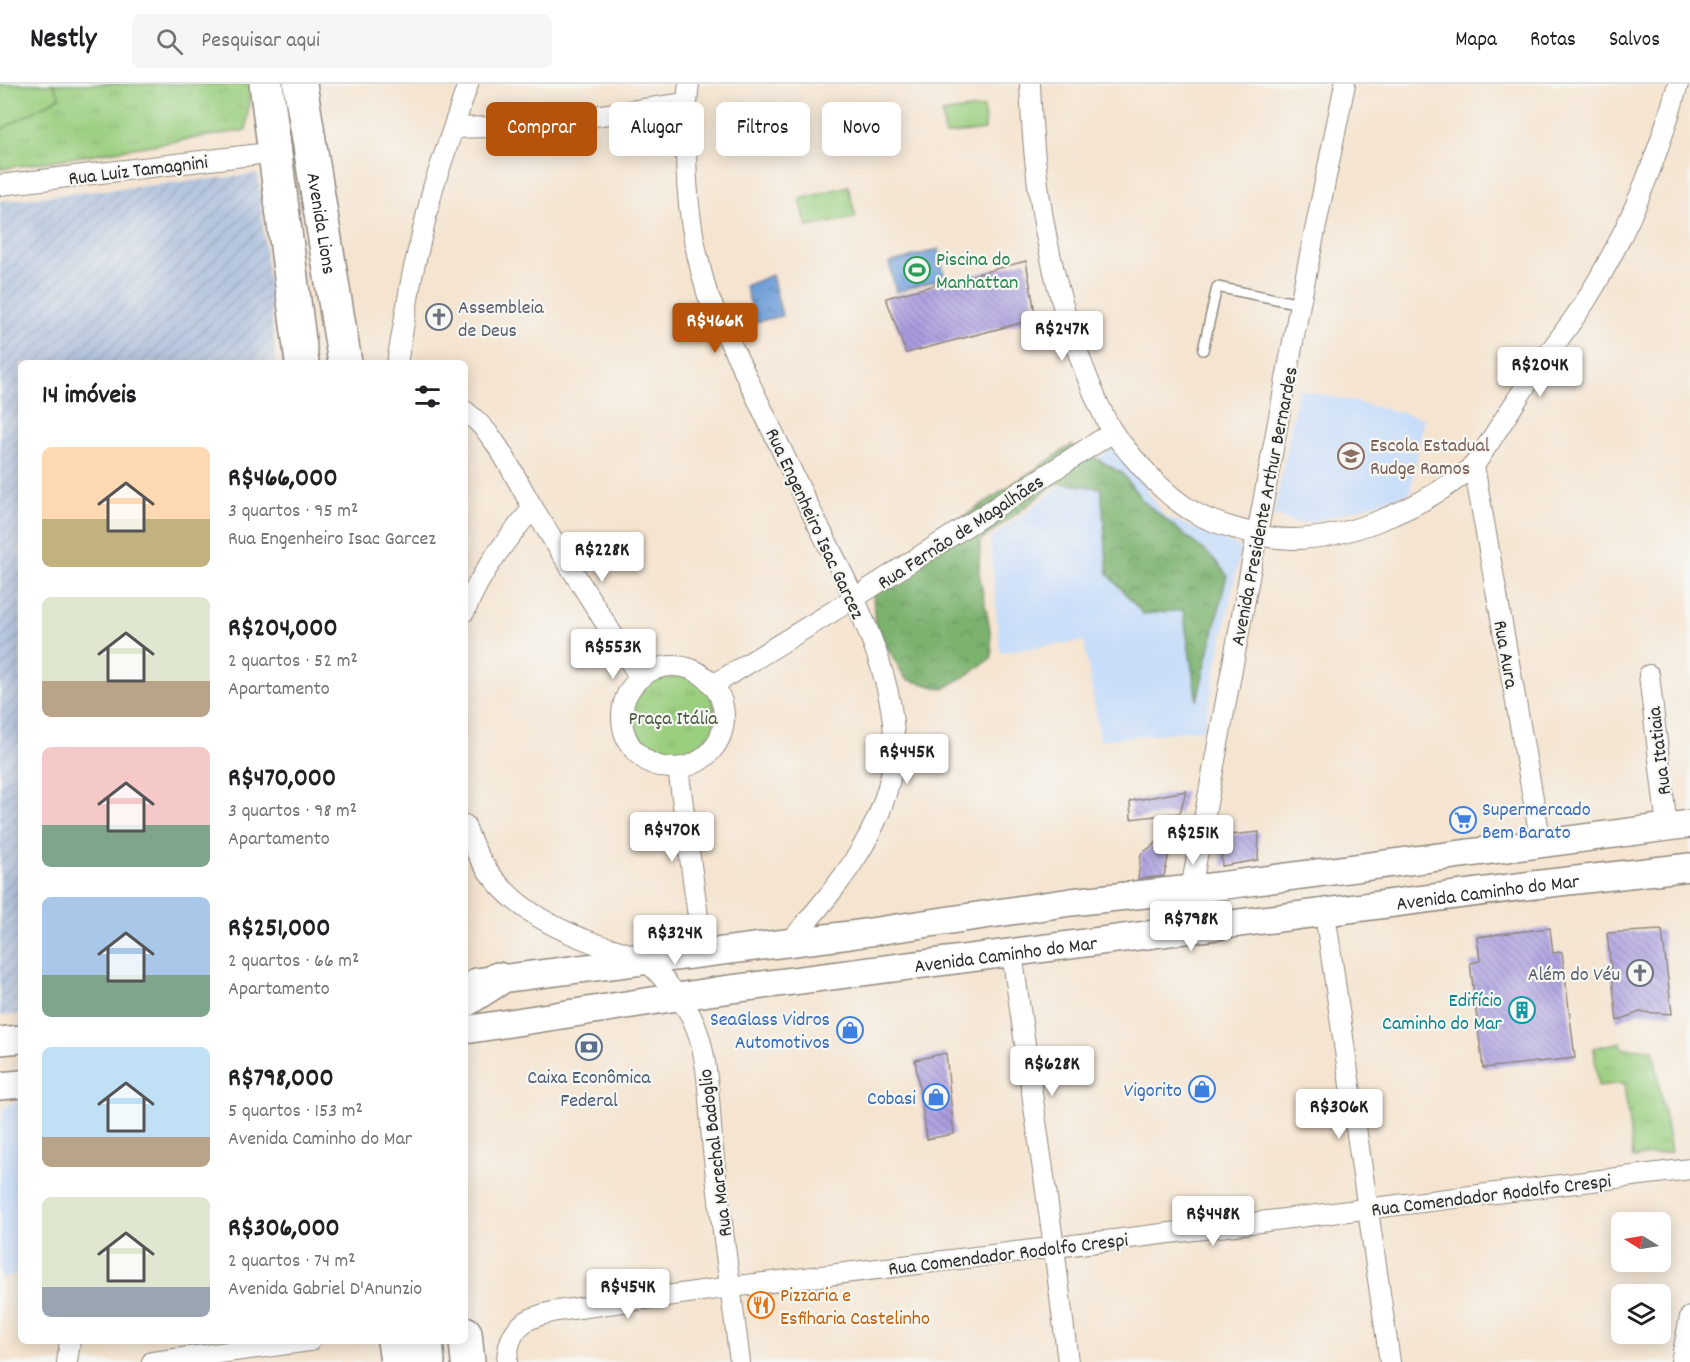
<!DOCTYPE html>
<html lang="pt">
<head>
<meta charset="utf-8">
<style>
	:root { --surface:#fff; --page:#f6f6f6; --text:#202124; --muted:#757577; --line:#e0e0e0; --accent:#b45309 }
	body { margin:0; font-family:Dekko,sans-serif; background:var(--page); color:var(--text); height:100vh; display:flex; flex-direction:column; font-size:22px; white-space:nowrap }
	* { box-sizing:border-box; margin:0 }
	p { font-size:20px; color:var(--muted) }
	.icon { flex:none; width:33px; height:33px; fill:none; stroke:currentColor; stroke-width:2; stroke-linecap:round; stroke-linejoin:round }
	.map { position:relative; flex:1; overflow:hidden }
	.details { position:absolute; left:18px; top:276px; width:450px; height:984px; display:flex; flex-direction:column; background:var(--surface); border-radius:9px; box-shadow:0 3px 15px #0003 }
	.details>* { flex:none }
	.guide { position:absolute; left:486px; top:18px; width:570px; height:54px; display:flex; gap:12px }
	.needle { width:39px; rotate:281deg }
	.buttons { position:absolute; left:1611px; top:1128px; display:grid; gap:12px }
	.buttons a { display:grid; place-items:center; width:60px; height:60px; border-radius:9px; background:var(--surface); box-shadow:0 3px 15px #0003; font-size:30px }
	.price { position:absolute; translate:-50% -51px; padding:0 14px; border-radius:6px; background:#fff; color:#222; font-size:20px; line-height:39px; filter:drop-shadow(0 2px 3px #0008) }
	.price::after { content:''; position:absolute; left:50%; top:36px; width:18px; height:14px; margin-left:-9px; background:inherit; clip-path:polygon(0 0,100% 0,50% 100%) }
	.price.active { background:var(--accent); color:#fff }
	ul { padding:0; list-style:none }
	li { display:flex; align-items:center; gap:18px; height:150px; padding:0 24px }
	li span { display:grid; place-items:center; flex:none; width:168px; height:120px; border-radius:9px; color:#555 }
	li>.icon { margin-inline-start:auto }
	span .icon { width:72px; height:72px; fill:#fffc; stroke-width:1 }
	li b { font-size:26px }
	h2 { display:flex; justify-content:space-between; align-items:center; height:72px; padding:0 24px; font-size:26px }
	.chip { padding:0 21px; border-radius:9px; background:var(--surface); box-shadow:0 3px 15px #0003; font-size:21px; line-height:54px }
	.chip.active { background:var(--accent); color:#fff }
	header { display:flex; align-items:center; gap:36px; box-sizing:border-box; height:84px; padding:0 30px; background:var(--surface); border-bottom:2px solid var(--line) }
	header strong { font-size:28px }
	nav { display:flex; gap:33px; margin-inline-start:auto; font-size:21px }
	.search { width:420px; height:54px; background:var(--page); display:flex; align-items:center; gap:15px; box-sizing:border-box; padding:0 21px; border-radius:9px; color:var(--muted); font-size:22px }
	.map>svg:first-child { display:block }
</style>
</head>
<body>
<header>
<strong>Nestly</strong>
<div class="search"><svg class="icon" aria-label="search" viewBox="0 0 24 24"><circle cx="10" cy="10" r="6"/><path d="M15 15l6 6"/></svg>Pesquisar aqui</div>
<nav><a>Mapa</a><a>Rotas</a><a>Salvos</a></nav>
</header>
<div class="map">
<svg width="1690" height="1278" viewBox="0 0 1690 1278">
	<defs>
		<pattern id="industrial-furrows" width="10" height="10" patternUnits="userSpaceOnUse" patternTransform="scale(1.5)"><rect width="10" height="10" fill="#b6c6de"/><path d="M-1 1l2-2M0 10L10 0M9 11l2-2" fill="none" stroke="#9daabf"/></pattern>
		<pattern id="forest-crowns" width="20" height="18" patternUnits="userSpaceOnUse" patternTransform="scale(1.5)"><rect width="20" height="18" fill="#7cb26e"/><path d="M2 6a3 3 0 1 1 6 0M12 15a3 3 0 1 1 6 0" fill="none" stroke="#66915b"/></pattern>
		<pattern id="park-tufts" width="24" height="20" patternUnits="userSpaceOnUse" patternTransform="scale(1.5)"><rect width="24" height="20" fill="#9bcf80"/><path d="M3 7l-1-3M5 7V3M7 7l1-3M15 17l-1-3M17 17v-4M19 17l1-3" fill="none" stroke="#86b26f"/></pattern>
		<pattern id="water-ripples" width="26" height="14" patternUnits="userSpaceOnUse" patternTransform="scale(1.5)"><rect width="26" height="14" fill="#6e9fd8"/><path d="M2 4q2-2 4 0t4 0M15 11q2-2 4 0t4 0" fill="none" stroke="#5b82af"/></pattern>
		<pattern id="building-back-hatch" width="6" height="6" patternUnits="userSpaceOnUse" patternTransform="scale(1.5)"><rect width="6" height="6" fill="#aa9ce0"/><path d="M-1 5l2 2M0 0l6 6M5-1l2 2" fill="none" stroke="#8b7fb6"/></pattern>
	</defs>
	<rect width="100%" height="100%" fill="#f6f6f2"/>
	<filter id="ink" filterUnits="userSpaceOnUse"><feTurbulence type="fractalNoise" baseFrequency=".0167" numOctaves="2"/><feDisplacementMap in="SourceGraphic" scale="12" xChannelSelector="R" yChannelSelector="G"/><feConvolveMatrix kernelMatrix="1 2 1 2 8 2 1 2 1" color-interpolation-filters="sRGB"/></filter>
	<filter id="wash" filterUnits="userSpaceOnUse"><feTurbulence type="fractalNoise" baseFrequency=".008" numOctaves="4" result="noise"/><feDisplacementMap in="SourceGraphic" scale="24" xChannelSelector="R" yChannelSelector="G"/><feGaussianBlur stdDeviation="1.35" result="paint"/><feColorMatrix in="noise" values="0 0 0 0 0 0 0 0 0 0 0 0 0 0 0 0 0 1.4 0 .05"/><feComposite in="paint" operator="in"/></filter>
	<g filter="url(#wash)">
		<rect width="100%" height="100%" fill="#f5e4d0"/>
		<g fill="#c8ddf9">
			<polygon points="1298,305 1424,334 1410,409 1313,438 1297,439 1274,432"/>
			<polygon points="1117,360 1164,432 1241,463 1204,645 1100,656 1084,557 1000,568 990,455"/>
			<polygon points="21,1017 21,1190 0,1194 0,1043 4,1022"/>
		</g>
		<polygon fill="url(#industrial-furrows)" points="258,90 276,279 21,279 21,930 0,932 0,117"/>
		<polygon fill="url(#forest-crowns)" stroke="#546e4c" stroke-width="1.5" points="1072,361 1122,389 1143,417 1213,474 1227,491 1197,617 1183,526 1143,530 1108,490 1101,404 1057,399 980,457 979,489 990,546 992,573 974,587 943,605 906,595 875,543 872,493"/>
		<g fill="url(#park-tufts)" stroke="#637d56" stroke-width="1.5">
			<polygon points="0,0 251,0 246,46 0,85"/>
			<circle cx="673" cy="633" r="43"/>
			<polygon points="1621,958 1622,964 1653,965 1671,1068 1633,1074 1624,999 1598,1002 1594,964"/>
		</g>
		<g fill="#9bcf80" stroke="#637d56" stroke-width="1.5">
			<polygon points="0,0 53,0 60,13 0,46"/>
			<polygon points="984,23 985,46 945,51 942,29"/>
			<polygon points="848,102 856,134 807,143 800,115"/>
		</g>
		<g fill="url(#water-ripples)" stroke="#4c6582" stroke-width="1.5">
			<polygon points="939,165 945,194 896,208 889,179"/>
			<polygon points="772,191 782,232 756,238 745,202"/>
		</g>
		<g id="blocks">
			<g fill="url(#building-back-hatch)">
				<polygon points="1026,177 1036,235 906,269 886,214"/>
				<polygon points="1186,707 1180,729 1131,735 1130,717"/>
				<polygon points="1174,746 1164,792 1138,795 1141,770"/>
				<polygon points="1259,748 1258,776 1222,782 1220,752"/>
				<polygon points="1550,844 1553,869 1562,868 1575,974 1483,984 1470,879 1480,877 1477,853"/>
				<polygon points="1662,846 1672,930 1640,928 1617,937 1607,849"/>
				<polygon points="946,969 954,1050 927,1055 915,976"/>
			</g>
		</g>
	</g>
	<g filter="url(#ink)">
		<use href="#blocks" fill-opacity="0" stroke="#90887e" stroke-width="1.5"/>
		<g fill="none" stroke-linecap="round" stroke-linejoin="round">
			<defs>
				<polyline id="lane" points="1203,266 1217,203 1300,220"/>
				<g id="street">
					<path d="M 689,0 C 686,20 686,40 686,60 C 686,117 692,158 708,212 C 740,279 772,346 804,413 C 841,489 907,599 892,685 C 879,757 835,804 790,858"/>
					<path d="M 1030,0 C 1033,92 1046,176 1076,263 C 1086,291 1097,321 1112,347 C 1117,355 1125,363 1131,371 C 1151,394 1172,417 1199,431 C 1216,440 1250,449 1269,453 C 1333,464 1422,425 1471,384 C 1478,378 1483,367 1489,359 C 1501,340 1513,322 1525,303 C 1544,274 1566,247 1585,218 C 1627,151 1657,76 1678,0"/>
					<polyline points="454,44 524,42 686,19"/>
					<polyline points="0,101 276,68"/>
					<polyline points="397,279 412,192 433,104 468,0"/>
					<path d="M 465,327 C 499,352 513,392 535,427 C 570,483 605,538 640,594"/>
					<polyline points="1474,382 1541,759"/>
					<path d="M 465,527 C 481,487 506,456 533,424"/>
					<circle cx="673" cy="633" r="51"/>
					<polyline points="1649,591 1667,743"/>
					<polyline points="713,601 853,515 1113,348"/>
					<polyline points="678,684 703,870"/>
					<path d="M 465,741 C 486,805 533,837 594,859 C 607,864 634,869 645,877 C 655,883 677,911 684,921 C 711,957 708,1022 713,1066 C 721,1137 731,1207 740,1278"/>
					<polyline points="1325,829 1390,1278"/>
					<polyline points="1192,846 1191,805 1300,220 1345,0"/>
					<polyline points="1012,869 1054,1163 1068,1278"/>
					<polyline points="67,1278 70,1257"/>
					<polyline points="152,1278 310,1257"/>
					<path d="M 507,1278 C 508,1243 525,1233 557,1227 L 731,1203 L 1690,1085"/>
					<polyline points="1681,1278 1690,1233"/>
				</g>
				<g id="secondary">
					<polyline points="477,898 850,851 1071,818 1219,802 1690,740"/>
					<path id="s1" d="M 465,946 L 716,907 L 1533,801 L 1690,783"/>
					<polyline points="0,957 21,955"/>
					<polyline points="0,1002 21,1000"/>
				</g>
				<g id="highway">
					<polyline points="266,0 302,279"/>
					<path id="s2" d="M 300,0 L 345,279"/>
					<polyline points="465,916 498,895"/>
					<polyline points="465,1249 468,1278"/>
					<polyline points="394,1257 397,1278"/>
					<polyline points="426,1257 428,1278"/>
				</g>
			</defs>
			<use href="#lane" stroke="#90887e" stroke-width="12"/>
			<use href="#street" stroke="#90887e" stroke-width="22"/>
			<use href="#secondary" stroke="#90887e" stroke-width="30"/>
			<use href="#highway" stroke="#90887e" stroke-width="36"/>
			<use href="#lane" stroke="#fff" stroke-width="9"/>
			<use href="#street" stroke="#fff" stroke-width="20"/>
			<use href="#secondary" stroke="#fff" stroke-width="27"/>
			<use href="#highway" stroke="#fff" stroke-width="33"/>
		</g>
	</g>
	<defs>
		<symbol id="stadium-ring" viewBox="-11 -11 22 22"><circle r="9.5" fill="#f6f6f2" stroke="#2e9e5b" stroke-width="1.5"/><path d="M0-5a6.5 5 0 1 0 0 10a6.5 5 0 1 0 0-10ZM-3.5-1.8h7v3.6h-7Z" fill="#2e9e5b"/></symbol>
		<symbol id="church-ring" viewBox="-11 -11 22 22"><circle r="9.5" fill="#f6f6f2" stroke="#6b7280" stroke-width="1.5"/><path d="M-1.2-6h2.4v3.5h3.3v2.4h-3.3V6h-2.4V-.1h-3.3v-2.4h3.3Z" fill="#6b7280"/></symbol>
		<symbol id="school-ring" viewBox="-11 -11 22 22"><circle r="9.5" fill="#f6f6f2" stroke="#8d6e63" stroke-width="1.5"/><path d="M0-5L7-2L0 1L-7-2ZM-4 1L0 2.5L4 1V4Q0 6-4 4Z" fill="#8d6e63"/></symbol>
		<symbol id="supermarket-ring" viewBox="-11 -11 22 22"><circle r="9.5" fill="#f6f6f2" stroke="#3f7fe0" stroke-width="1.5"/><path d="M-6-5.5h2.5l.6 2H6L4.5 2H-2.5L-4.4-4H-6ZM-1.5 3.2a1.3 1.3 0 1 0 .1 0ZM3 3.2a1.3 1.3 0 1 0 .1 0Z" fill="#3f7fe0"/></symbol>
		<symbol id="building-ring" viewBox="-11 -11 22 22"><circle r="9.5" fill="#f6f6f2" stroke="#0f9aa8" stroke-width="1.5"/><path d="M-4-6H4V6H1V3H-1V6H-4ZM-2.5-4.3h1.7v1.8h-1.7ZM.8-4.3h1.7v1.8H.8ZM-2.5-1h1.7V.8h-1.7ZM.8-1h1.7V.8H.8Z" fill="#0f9aa8"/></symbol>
		<symbol id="shop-ring" viewBox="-11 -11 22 22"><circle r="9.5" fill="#f6f6f2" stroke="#3f7fe0" stroke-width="1.5"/><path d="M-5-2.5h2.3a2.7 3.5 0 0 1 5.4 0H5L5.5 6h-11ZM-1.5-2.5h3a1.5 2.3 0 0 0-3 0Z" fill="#3f7fe0"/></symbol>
		<symbol id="bank-ring" viewBox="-11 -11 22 22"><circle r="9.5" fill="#f6f6f2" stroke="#5c6f8a" stroke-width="1.5"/><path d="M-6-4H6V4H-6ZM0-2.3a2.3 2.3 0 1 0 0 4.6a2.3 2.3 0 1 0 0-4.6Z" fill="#5c6f8a"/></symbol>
		<symbol id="restaurant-ring" viewBox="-11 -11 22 22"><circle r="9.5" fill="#f6f6f2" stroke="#e8710a" stroke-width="1.5"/><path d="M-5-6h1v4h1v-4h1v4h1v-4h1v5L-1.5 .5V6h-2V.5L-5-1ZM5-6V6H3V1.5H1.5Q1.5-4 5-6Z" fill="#e8710a"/></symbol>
	</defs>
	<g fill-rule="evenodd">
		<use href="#stadium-ring" x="902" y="171" width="30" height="30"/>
		<use href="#church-ring" x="424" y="218" width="30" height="30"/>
		<use href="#school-ring" x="1336" y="357" width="30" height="30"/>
		<use href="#supermarket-ring" x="1448" y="721" width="30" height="30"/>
		<use href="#church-ring" x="1625" y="874" width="30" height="30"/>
		<use href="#building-ring" x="1507" y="911" width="30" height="30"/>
		<use href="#shop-ring" x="835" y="931" width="30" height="30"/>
		<use href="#bank-ring" x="574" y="948" width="30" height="30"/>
		<use href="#shop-ring" x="1187" y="990" width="30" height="30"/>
		<use href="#shop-ring" x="921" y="998" width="30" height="30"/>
		<use href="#restaurant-ring" x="746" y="1206" width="30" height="30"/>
	</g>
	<g text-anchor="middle" stroke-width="4.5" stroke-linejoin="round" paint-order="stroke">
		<g font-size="20" fill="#2b2b2b" stroke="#f6f6f2">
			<text transform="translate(138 85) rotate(-7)" y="7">Rua Luiz Tamagnini</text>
			<text dy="7" stroke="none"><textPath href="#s2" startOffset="141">Avenida Lions</textPath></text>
			<text transform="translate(1263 422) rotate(-79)" y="7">Avenida Presidente Arthur Bernardes</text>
			<text transform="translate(816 439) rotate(65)" y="7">Rua Engenheiro Isac Garcez</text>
			<text transform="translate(960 447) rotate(-33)" y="7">Rua Fernão de Magalhães</text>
			<text transform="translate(1507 570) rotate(80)" y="7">Rua Aura</text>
			<text transform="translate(1658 667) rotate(-97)" y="7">Rua Itatiaia</text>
			<text dy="7" stroke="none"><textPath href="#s1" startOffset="1032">Avenida Caminho do Mar</textPath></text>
			<text dy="7" stroke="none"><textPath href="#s1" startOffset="546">Avenida Caminho do Mar</textPath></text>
			<text transform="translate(714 1069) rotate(-97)" y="7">Rua Marechal Badoglio</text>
			<text transform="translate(1491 1110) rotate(-7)" y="7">Rua Comendador Rodolfo Crespi</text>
			<text transform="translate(1008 1169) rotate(-7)" y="7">Rua Comendador Rodolfo Crespi</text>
		</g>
		<g font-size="20" fill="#27864d" stroke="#f6f6f2" text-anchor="start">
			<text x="936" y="181">Piscina do<tspan x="936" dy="23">Manhattan</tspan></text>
		</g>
		<g font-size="20" fill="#5b616d" stroke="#f6f6f2" text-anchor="start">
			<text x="458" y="229">Assembleia<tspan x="458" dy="23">de Deus</tspan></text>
			<text x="1620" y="896" text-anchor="end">Além do Véu</text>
		</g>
		<g font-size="20" fill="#785e54" stroke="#f6f6f2" text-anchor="start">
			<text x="1370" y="367">Escola Estadual<tspan x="1370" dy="23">Rudge Ramos</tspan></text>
		</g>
		<g font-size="20" fill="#4d5c44" stroke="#f6f6f2">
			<text x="673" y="640">Praça Itália</text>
		</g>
		<g font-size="20" fill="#366cbe" stroke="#f6f6f2" text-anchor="end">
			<text x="1482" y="731" text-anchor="start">Supermercado<tspan x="1482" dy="23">Bem Barato</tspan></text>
			<text x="830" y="941">SeaGlass Vidros<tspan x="830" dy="23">Automotivos</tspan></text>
			<text x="1182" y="1012">Vigorito</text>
			<text x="916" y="1020">Cobasi</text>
		</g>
		<g font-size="20" fill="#0d838f" stroke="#f6f6f2" text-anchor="end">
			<text x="1502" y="922">Edifício<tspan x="1502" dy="23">Caminho do Mar</tspan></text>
		</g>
		<g font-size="20" fill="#4e5e75" stroke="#f6f6f2">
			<text x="589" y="999">Caixa Econômica<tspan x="589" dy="23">Federal</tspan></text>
		</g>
		<g font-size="20" fill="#c56008" stroke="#f6f6f2" text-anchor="start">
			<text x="780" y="1217">Pizzaria e<tspan x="780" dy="23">Esfiharia Castelinho</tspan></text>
		</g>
	</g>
</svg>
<div class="buttons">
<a><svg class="needle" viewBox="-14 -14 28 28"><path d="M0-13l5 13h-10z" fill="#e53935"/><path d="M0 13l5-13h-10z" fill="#757577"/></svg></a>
<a><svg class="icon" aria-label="layers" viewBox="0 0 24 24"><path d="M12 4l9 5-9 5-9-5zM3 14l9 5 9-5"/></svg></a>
</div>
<b class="price active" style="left:715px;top:270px">R$466K</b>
<b class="price" style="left:1062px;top:278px">R$247K</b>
<b class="price" style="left:1540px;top:314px">R$204K</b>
<b class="price" style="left:602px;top:499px">R$228K</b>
<b class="price" style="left:613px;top:596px">R$553K</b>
<b class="price" style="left:907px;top:701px">R$445K</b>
<b class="price" style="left:672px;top:779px">R$470K</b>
<b class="price" style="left:1193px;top:782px">R$251K</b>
<b class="price" style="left:1191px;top:868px">R$798K</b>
<b class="price" style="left:675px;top:882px">R$324K</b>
<b class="price" style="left:1052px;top:1013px">R$628K</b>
<b class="price" style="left:1339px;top:1056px">R$306K</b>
<b class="price" style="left:1213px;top:1163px">R$448K</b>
<b class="price" style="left:628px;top:1236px">R$454K</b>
<div class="guide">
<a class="chip active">Comprar</a>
<a class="chip">Alugar</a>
<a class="chip">Filtros</a>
<a class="chip">Novo</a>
</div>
<section class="details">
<h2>14 imóveis<svg class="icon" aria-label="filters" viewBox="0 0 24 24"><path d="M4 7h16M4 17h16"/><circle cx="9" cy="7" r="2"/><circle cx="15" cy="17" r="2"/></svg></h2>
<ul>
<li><span style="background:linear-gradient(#ffd9b3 60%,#c2b280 0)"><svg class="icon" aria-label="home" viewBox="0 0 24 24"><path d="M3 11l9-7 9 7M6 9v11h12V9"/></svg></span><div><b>R$466,000</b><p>3 quartos · 95 m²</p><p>Rua Engenheiro Isac Garcez</p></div></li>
<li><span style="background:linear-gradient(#dfe7d0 70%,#b9a48a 0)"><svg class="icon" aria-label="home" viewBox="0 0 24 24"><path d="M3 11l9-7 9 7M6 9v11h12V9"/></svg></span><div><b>R$204,000</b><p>2 quartos · 52 m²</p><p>Apartamento</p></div></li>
<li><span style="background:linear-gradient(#f6c9c9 65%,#7fa58c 0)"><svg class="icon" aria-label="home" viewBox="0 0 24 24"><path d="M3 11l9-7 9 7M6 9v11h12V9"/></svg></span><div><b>R$470,000</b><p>3 quartos · 98 m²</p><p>Apartamento</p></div></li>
<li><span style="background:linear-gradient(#a9c7e8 65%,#7fa58c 0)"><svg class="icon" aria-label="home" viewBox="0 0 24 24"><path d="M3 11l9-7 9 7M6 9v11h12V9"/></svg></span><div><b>R$251,000</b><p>2 quartos · 66 m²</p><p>Apartamento</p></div></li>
<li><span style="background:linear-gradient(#bfe0f5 75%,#b9a48a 0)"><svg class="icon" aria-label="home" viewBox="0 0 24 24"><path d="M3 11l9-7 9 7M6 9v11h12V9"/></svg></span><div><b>R$798,000</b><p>5 quartos · 153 m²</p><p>Avenida Caminho do Mar</p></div></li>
<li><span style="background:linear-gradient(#dfe7d0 75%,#9aa5b1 0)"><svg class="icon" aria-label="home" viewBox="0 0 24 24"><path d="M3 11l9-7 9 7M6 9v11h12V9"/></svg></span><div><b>R$306,000</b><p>2 quartos · 74 m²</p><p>Avenida Gabriel D'Anunzio</p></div></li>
</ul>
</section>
</div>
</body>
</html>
